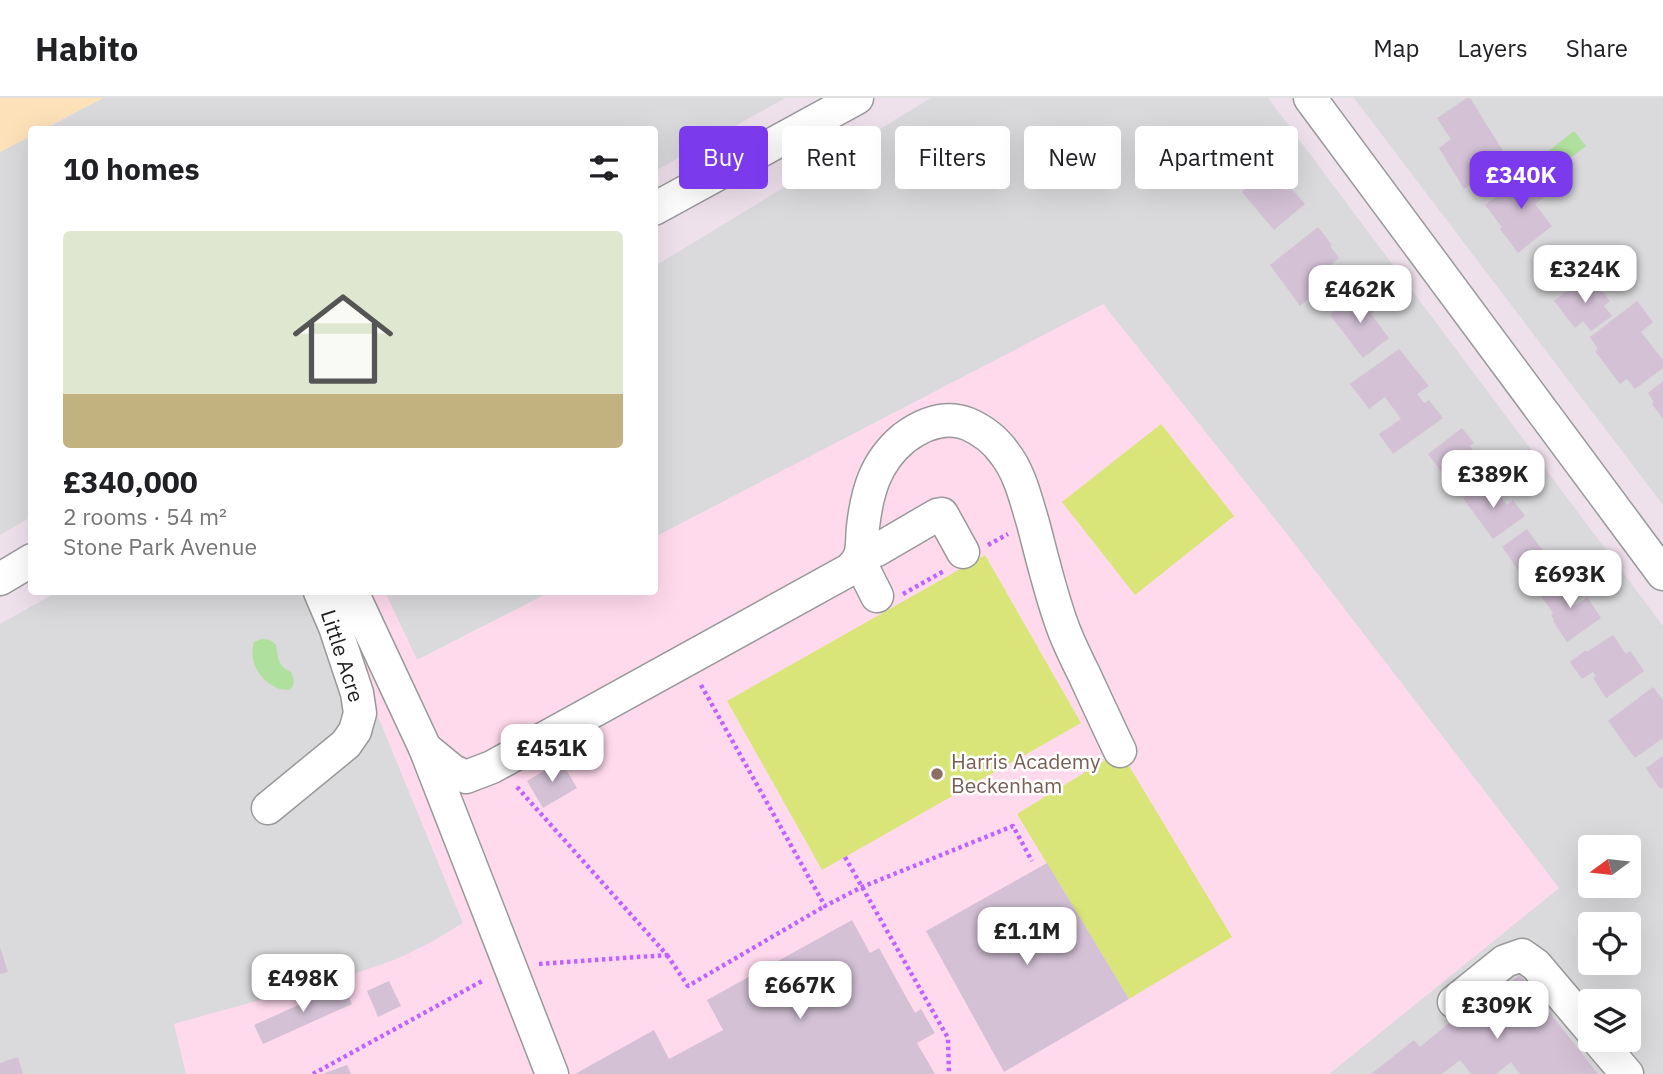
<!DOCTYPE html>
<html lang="en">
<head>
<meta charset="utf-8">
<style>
	:root { --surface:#fff; --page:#f2f2f2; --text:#202124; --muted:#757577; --line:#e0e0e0; --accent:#7c3aed }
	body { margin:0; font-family:"IBM Plex Sans",sans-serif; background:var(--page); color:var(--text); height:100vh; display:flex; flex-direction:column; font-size:26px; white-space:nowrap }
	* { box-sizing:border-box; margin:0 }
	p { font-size:23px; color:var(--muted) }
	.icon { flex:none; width:38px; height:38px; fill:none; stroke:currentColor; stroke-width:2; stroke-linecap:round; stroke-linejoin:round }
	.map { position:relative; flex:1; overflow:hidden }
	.drawer { position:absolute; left:28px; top:28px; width:630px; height:469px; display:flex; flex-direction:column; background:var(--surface); border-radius:7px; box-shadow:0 7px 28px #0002 }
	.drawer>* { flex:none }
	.banner { position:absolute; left:679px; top:28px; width:665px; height:63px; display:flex; gap:14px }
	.needle { width:46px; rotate:255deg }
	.tools { position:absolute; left:1578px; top:737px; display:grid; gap:14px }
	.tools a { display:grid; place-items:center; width:63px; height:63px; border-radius:7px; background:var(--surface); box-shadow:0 7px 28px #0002; font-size:35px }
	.price { position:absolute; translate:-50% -60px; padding:0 16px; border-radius:14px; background:#fff; color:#222; font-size:23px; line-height:46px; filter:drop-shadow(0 2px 4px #0008) }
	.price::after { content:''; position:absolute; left:50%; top:42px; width:21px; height:16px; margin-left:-10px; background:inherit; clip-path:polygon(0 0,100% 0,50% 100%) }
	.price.selected { background:var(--accent); color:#fff }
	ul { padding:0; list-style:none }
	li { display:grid; align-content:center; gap:14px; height:371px; padding:0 35px }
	li span { display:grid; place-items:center; height:217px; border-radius:7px; color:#555 }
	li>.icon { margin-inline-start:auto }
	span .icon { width:126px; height:126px; fill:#fffc; stroke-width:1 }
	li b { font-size:30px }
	h2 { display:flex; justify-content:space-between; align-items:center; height:84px; padding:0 35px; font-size:30px }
	.tag { padding:0 24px; border-radius:7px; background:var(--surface); box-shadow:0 7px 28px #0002; font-size:24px; line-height:63px }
	.tag.selected { background:var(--accent); color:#fff }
	header { display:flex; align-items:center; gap:42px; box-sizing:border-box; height:98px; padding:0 35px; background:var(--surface); border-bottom:2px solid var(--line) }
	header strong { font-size:33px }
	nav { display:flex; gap:38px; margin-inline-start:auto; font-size:24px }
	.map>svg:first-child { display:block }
</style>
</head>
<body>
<header>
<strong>Habito</strong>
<nav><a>Map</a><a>Layers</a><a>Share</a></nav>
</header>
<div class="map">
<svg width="1663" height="976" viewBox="0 0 1663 976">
	<rect width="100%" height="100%" fill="#efe1ec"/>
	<g fill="#dad9db" fill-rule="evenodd">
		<polygon points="103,0 785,0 655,73 654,32 43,32"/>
		<path d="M 931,0 L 1268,0 L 1663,528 L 1663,976 L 1329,976 L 1559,790 L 1103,207 L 655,439 L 655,168 ZM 1591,749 L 1629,749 L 1629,788 L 1591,788 ZM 1591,826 L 1629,826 L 1629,864 L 1591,864 ZM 1591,903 L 1629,903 L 1629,942 L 1591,942 Z"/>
		<polygon points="1354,0 1663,0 1663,407"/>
		<polygon points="31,38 31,419 0,437 0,54"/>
		<polygon points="57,494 327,494 463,825 430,845 397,861 357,875 174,926 186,976 0,976 0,526"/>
		<polygon points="385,494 550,494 417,562"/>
	</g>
	<polygon fill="#ffdaec" points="1103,206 1287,436 1559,790 1329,976 186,976 174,926 357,875 397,861 430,845 463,825 327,494 385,494 417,562 550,494 654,494 655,439"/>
	<polygon fill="#fde1b9" points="0,0 103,0 43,31 32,32 31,38 0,54"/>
	<g fill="#d9e578">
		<polygon points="1161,326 1234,418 1135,497 1062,404"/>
		<polygon points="985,457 1081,625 822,772 727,603"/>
		<polygon points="1120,653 1232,839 1129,901 1017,716"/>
	</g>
	<g fill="#b0e09d">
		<polygon points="1574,33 1586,48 1556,71 1545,56"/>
		<path d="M 262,541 L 270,542 L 276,547 C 278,561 278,568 291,574 C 308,610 242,587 254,544 Z"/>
	</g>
	<g fill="#d4c1d6">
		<polygon points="1467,0 1470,0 1503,53 1503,61 1496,67 1487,66 1480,58 1475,61 1485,77 1464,91 1439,50 1451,41 1437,20"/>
		<polygon points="1270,71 1287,92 1290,89 1305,106 1274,132 1242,94"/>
		<polygon points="1530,72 1549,95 1535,106 1552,128 1518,155 1500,131 1502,129 1485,107"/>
		<polygon points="1318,129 1332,147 1330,148 1339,160 1332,166 1345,183 1321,202 1315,195 1300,208 1270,167"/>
		<polygon points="1583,180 1590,190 1596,185 1610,203 1604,208 1612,218 1591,233 1583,223 1575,230 1554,203"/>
		<polygon points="1360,194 1375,213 1371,216 1389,240 1363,260 1330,217"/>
		<polygon points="1637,203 1653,224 1641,234 1663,262 1663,270 1635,291 1627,281 1620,286 1595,253 1598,251 1590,239"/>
		<polygon points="1399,251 1429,288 1417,296 1424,305 1429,302 1443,320 1393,356 1379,336 1401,321 1385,299 1369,311 1350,286"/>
		<polygon points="1663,283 1663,321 1652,306 1654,304 1648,295"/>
		<polygon points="1462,330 1474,345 1470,348 1489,374 1459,397 1428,356"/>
		<polygon points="1488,382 1507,407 1513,402 1525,418 1493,441 1463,400"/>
		<polygon points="1527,431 1545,456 1552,451 1563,466 1531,490 1502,449"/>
		<polygon points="1568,478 1577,492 1568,499 1575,508 1587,499 1601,520 1567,544 1553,523 1554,522 1551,517 1553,515 1541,498"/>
		<polygon points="1613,537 1626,556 1630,553 1644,573 1606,600 1593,580 1596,578 1593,574 1582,581 1570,564 1586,552 1587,554"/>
		<polygon points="1653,589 1663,602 1663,640 1635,660 1608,623"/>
		<polygon points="1663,658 1663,689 1660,691 1646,670"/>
		<polygon points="561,663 577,690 543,710 527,683"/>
		<polygon points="1047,765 1129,901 1004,974 926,833"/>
		<polygon points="852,822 870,855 879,850 915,915 921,911 935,935 917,945 935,976 575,976 654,932 669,961 723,932 707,902"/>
		<polygon points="0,849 8,874 0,876"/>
		<polygon points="1520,877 1598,976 1520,976 1511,964 1496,976 1471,976 1460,962 1442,976 1371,976 1414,942 1420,949 1460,916 1464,921"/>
		<polygon points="389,883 401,908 378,919 367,893"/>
		<polygon points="343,887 352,906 263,946 254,927"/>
		<polygon points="18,959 23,976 0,976 0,965"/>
		<polygon points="347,967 351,976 322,976"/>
	</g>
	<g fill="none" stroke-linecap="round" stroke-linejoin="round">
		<defs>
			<g id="minor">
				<polyline points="1310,0 1663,476"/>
				<polyline points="654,111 857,0"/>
				<polyline points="862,455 877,452 937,417 942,416 963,454"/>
				<polyline points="857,464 863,470 877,498"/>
				<polyline points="0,481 32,462"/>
				<polyline points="352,494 425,650 552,976"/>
				<path d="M 425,650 L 453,673 L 466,679 L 492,669 L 849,472 C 865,458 861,449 863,429 C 867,394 875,364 904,340 C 923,326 945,317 968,326 C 982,332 996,343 1005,356 C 1020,375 1026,402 1033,425 C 1042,459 1050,494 1062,527 C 1068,544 1076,560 1084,576 C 1096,602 1108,628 1120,653"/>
				<polyline points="268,710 346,646 355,633 360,615 357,595 335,529 320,494"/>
				<polyline points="1454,904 1505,863 1522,857 1536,867 1591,932"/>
				<polyline points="1598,942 1627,976"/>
			</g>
		</defs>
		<use href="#minor" stroke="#999" stroke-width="35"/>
		<g stroke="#c062ff" stroke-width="4.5" stroke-dasharray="3.5 3.5" stroke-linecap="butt">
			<polyline points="988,447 1008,436"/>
			<polyline points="903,496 944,473"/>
			<polyline points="701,587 825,808 862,789 1013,728 1032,763"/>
			<polyline points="517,689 667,857 538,866"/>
			<polyline points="845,759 948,940 949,976"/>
			<polyline points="667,857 688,888 825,808"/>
			<polyline points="313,976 484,882"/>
		</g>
		<use href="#minor" stroke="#fff" stroke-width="32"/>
	</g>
	<circle fill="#8d6e63" stroke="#fff" stroke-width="2.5" cx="937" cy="676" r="7"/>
	<g text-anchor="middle" stroke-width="5" stroke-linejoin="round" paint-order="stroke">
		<g font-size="21" fill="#1c1c1c" stroke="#fff">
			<text transform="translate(342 558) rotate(72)" y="7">Little Acre</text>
		</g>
		<g font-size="21" fill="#785e54" stroke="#fff" text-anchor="start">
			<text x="951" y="671">Harris Academy<tspan x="951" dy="24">Beckenham</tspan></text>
		</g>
	</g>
</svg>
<div class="tools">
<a><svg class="needle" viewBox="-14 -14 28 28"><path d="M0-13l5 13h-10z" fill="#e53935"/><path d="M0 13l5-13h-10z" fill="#757577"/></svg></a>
<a><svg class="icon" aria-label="locate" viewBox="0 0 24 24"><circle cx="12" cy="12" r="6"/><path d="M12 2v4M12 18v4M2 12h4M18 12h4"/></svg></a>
<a><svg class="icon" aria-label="layers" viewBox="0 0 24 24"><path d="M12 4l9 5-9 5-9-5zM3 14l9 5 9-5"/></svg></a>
</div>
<b class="price selected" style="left:1521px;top:113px">£340K</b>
<b class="price" style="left:1585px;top:207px">£324K</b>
<b class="price" style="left:1360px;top:227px">£462K</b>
<b class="price" style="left:1493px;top:412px">£389K</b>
<b class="price" style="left:1570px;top:512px">£693K</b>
<b class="price" style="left:552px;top:686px">£451K</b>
<b class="price" style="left:1027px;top:869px">£1.1M</b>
<b class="price" style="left:303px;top:916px">£498K</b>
<b class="price" style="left:800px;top:923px">£667K</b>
<b class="price" style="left:1497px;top:943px">£309K</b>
<div class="banner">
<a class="tag selected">Buy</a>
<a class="tag">Rent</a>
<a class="tag">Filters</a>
<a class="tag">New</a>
<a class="tag">Apartment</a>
</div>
<section class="drawer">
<h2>10 homes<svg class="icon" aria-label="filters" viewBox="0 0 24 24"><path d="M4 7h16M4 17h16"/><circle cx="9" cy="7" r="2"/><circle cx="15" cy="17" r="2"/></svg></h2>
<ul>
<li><span style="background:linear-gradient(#dfe7d0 75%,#c2b280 0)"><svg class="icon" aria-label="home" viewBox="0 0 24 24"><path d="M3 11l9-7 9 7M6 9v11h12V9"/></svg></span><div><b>£340,000</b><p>2 rooms · 54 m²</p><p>Stone Park Avenue</p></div></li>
</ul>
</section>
</div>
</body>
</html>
